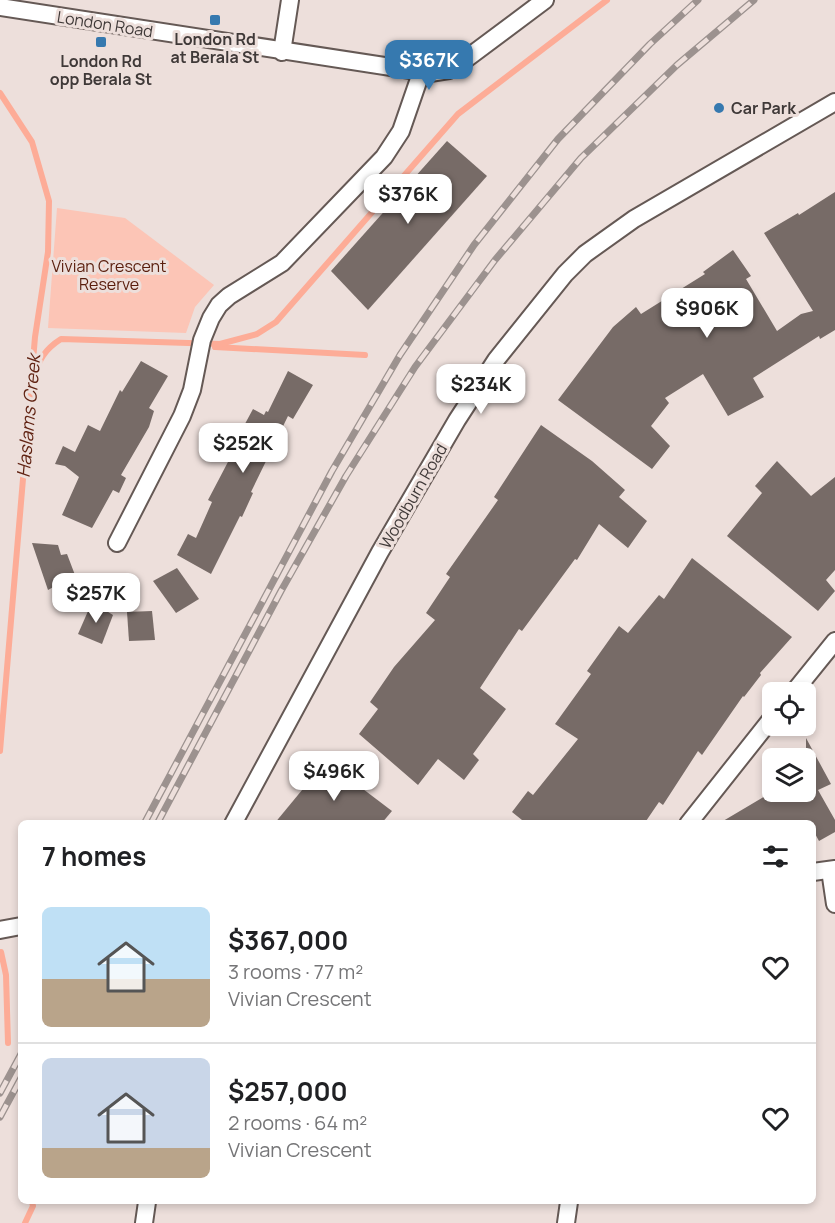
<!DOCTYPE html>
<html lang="en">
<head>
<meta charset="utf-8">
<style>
	:root { --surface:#fff; --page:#f2f2f2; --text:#202124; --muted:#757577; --line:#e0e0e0; --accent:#3679af }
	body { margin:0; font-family:Manrope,sans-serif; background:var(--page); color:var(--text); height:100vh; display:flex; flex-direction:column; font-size:22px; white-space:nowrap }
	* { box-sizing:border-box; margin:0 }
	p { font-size:20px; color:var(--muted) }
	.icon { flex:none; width:33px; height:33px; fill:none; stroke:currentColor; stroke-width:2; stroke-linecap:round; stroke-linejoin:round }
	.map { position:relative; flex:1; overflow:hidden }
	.details { position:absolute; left:18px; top:820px; width:798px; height:384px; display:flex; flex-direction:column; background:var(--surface); border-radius:9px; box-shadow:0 3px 9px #0003 }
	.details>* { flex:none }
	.buttons { position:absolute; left:762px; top:682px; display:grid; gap:12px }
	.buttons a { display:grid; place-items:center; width:54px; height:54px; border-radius:9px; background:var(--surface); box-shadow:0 3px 9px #0003; font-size:30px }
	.price { position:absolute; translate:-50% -51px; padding:0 14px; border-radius:12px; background:#fff; color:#222; font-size:20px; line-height:39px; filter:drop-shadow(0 2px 3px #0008) }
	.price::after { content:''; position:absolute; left:50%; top:36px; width:18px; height:14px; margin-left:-9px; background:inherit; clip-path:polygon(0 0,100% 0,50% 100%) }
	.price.selected { background:var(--accent); color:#fff }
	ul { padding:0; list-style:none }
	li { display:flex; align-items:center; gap:18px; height:150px; padding:0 24px }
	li+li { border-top:2px solid var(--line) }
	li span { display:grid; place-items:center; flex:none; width:168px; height:120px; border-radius:9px; color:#555 }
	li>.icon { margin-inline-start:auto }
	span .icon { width:72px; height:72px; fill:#fffc; stroke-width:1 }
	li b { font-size:26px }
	h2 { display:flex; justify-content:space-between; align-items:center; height:72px; padding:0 24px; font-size:26px }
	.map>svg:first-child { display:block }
</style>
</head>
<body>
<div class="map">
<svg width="835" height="1223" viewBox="0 0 835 1223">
	<rect width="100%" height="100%" fill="#eddfdb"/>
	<polygon fill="#fcc5b6" points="57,208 125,218 214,285 195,307 186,333 48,328"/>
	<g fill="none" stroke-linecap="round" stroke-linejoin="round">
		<g stroke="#fdac97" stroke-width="6">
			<polyline points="0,93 32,142 49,201 48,252 35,337 0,751"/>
			<polyline points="215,347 365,355"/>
			<path d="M 31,382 C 39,362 42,351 61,339 L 220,344 L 257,334 L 276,322 L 458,114 L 607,0"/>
			<polyline points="1,952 6,975 8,1043"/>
			<polyline points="25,1223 33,1206 32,1202"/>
		</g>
	</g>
	<g fill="#776b67">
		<polygon points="447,141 487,176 368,310 331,271"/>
		<polygon points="835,192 835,330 820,339 819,336 753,378 764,397 728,416 703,374 665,398 669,403 651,426 670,446 652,469 558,400 613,327 636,307 641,314 705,274 703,272 733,250 751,276 746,279 777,331 801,314 813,311 764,233 798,213 799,215"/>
		<polygon points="141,361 168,376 149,408 154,411 149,427 121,475 126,478 119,493 113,490 92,528 62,515 79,477 65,466 55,464 63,446 75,452 88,425 100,431 120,390 122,392"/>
		<polygon points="288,371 313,385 293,419 288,416 251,492 253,493 242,517 240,516 211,574 177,555 188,534 196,538 212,502 208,500 229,460 226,459 253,409 264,415 266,411 268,412"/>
		<polygon points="541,425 592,461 625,490 619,497 647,521 628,548 599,524 577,560 575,559 522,631 519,629 480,688 506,709 473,754 479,760 464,780 438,759 418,785 359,734 378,709 370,702 394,667 435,620 426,613 450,577 446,574 498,500 494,497"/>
		<polygon points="777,461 811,496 835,477 835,570 826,580 835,591 818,611 727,536 762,493 755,486"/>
		<polygon points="32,543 58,545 61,555 67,554 75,575 48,590"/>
		<polygon points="692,558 792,637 760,673 761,675 744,697 743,696 702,755 698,751 663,805 659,802 644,824 527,824 512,812 528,791 533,795 578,739 555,724 591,674 587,671 619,626 628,633 659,595 664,599"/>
		<polygon points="177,568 199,599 176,613 153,581"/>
		<polygon points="92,602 113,615 102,644 78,634"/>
		<polygon points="152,611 155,640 129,641 127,612"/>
		<polygon points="806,738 831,784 818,790 835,820 835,832 819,841 813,830 813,824 718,824 772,792 806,792"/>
		<polygon points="326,761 392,811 381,824 274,824"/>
	</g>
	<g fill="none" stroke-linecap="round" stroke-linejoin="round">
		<defs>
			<g id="street">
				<polyline points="0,7 430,73 449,70 458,65 545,0"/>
				<polyline points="282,52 290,0"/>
				<polyline points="117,543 182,416 192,390 202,340 211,318 219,305 229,296 282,263 384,157 401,131 421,73"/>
				<polyline points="793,693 835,641"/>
				<polyline points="233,824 380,552 457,420 496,360 565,274 585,254 634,219 835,102"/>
				<polyline points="688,824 772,718"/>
				<polyline points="830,870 835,904"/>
				<polyline points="813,872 835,869"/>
				<polyline points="0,930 21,926"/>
				<polyline points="144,1223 147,1202"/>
				<polyline points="566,1223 569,1202"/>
			</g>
		</defs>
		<use href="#street" stroke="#655955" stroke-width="20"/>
		<use href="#street" stroke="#fff" stroke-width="16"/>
		<defs>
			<g id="rail">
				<polyline points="144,824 332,471 400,355 474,245 558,139 650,44 698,0"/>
				<polyline points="157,824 281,591 346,476 415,367 495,260 581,158 677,65 754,0"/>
				<polyline points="0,1093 21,1054"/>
				<polyline points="0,1117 21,1078"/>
			</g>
		</defs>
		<use href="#rail" stroke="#9c928f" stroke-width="7"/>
		<use href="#rail" stroke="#eddfdb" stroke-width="4.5" stroke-dasharray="14" stroke-linecap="butt"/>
	</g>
	<g fill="#3679af" stroke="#eddfdb" stroke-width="2">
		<rect x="209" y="14" width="12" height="12" rx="3"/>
		<rect x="95" y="36" width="12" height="12" rx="3"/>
		<circle cx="719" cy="108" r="6"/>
	</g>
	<g text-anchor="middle" stroke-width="6" stroke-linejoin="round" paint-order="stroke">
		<g font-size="16" fill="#3f3938" stroke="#eddfdb">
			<text transform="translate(105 24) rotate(9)" y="6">London Road</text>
			<text transform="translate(413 496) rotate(-60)" y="6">Woodburn Road</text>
		</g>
		<g font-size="16" font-weight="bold" fill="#3f3938" stroke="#eddfdb">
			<text x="215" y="45">London Rd<tspan x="215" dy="18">at Berala St</tspan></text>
			<text x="101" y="67">London Rd<tspan x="101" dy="18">opp Berala St</tspan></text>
			<text x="731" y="114" text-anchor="start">Car Park</text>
		</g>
		<g font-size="16" fill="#591d0c" stroke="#eddfdb">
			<text x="109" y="272">Vivian Crescent<tspan x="109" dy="18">Reserve</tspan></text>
		</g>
		<g font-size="18" font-style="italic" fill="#612313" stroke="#eddfdb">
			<text transform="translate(29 416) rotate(-85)" y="6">Haslams Creek</text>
		</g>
	</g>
</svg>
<div class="buttons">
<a><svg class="icon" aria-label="locate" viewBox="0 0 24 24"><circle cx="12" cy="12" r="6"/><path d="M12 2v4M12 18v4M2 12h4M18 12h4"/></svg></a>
<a><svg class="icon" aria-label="layers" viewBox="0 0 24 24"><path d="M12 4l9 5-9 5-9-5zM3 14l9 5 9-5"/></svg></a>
</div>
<b class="price selected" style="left:429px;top:91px">$367K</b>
<b class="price" style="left:408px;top:225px">$376K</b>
<b class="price" style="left:707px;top:339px">$906K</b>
<b class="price" style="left:481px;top:415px">$234K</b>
<b class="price" style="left:243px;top:474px">$252K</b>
<b class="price" style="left:96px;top:624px">$257K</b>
<b class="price" style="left:334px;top:802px">$496K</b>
<section class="details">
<h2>7 homes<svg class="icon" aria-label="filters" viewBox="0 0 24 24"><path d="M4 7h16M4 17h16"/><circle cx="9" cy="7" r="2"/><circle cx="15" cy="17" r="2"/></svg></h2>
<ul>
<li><span style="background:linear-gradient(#bfe0f5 60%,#b9a48a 0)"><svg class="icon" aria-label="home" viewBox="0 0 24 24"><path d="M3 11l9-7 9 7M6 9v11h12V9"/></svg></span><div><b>$367,000</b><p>3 rooms · 77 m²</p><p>Vivian Crescent</p></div><svg class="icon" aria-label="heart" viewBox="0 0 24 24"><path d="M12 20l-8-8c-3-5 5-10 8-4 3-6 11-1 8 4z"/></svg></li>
<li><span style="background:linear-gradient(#c9d6e8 75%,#b9a48a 0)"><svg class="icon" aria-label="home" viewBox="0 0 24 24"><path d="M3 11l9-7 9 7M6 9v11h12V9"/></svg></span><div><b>$257,000</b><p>2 rooms · 64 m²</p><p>Vivian Crescent</p></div><svg class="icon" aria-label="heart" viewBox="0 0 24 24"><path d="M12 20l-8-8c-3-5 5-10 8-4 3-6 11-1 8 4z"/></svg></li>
</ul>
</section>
</div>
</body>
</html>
